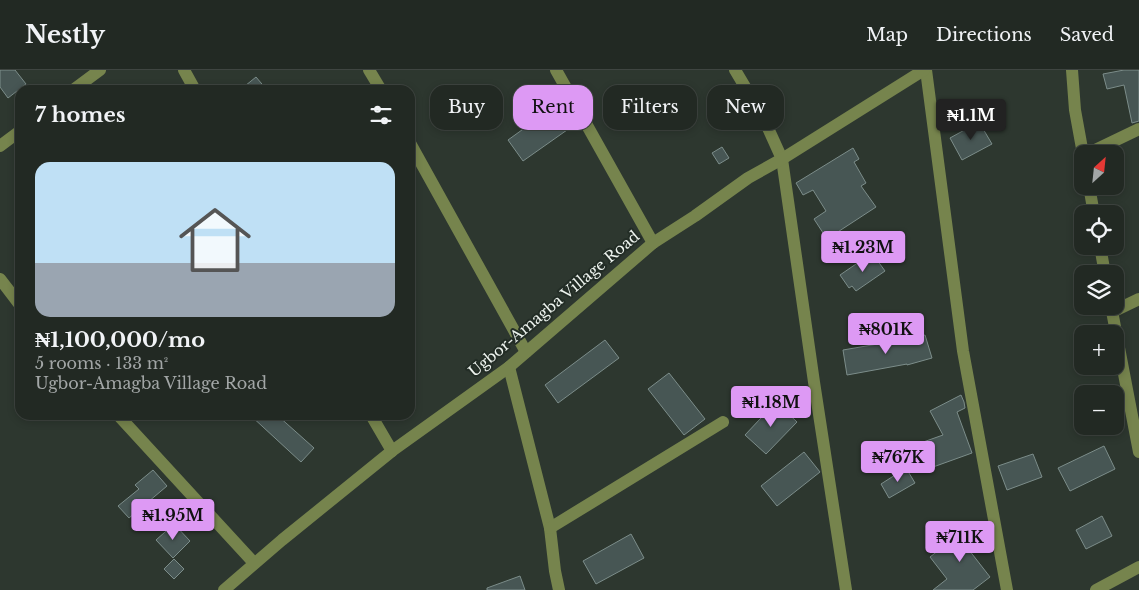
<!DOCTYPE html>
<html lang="en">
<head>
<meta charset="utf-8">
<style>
	:root { --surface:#222923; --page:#2a312b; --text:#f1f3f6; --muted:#a2a6a6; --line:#3f4541; --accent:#dd99f4 }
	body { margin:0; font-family:"Libre Baskerville",serif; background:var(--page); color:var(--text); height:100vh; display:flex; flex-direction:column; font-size:19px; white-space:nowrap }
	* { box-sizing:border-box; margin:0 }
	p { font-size:16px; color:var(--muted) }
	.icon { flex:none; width:28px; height:28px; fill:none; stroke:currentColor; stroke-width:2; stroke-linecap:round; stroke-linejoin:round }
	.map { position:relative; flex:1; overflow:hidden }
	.side { position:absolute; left:15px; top:15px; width:400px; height:335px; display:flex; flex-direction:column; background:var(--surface); border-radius:15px; box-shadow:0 2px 8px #0003,0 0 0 1px var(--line) }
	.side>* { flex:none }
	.guide { position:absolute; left:430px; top:15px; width:475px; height:45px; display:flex; gap:10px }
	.needle { width:32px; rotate:27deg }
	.fabs { position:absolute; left:1074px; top:75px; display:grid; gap:10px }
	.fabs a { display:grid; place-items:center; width:50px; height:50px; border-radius:10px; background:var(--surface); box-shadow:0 2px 8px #0003,0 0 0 1px var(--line); font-size:25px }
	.price { position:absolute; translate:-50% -42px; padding:0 11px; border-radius:5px; background:var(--accent); color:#111; font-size:16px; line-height:32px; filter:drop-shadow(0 1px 2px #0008) }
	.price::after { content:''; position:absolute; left:50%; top:30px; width:15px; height:11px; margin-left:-8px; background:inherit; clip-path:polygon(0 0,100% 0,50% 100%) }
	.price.active { background:#222; color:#fff }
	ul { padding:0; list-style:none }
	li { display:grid; align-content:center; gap:10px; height:265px; padding:0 20px }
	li+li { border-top:1px solid var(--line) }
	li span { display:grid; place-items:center; height:155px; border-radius:15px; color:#555 }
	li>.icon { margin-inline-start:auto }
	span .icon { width:90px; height:90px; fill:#fffc; stroke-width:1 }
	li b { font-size:21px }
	h2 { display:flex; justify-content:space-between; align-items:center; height:60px; padding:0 20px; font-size:21px }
	.pill { padding:0 18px; border-radius:15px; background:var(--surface); box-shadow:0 2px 8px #0003,0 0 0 1px var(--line); font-size:18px; line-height:45px }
	.pill.active { background:var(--accent); color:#111 }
	header { display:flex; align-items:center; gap:30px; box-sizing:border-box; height:70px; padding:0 25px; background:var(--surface); border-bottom:1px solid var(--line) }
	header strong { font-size:24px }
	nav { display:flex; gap:28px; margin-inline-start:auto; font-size:18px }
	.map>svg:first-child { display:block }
</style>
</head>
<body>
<header>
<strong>Nestly</strong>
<nav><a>Map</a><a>Directions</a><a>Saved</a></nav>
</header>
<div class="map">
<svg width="1139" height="520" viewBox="0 0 1139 520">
	<rect width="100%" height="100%" fill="#2d372f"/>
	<g fill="#475654" stroke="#7c8d8a">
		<polygon points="0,0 15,0 26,14 8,28 0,17"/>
		<polygon points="1124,0 1139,0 1139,51 1132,53 1124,15 1107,19 1103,4"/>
		<polygon points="256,7 267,20 240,20"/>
		<polygon points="551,39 567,60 523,91 508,70"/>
		<polygon points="979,52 992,74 962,90 950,68"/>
		<polygon points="722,77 729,88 719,94 712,83"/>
		<polygon points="853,78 859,89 854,92 866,113 861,116 876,137 827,169 814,149 826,141 813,120 803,125 796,113"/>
		<polygon points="872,183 885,201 856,221 852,216 849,218 840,205"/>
		<polygon points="925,265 932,288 907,295 907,294 847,305 843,280 895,271 896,273"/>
		<polygon points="605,270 619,288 558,333 545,315"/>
		<polygon points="669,303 705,349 684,365 648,319"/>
		<polygon points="961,325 964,332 965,338 957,342 972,383 922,401 912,376 943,365 930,341"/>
		<polygon points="776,332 797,352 766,384 745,365"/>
		<polygon points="250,345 277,345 314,378 301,392"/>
		<polygon points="1104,376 1115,399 1070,421 1058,398"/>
		<polygon points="804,382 820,402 777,436 761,416"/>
		<polygon points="1033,384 1042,407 1007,420 998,396"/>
		<polygon points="906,398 915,413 889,428 881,414"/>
		<polygon points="153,400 167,416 129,448 118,436 139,419 135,415"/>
		<polygon points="1102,446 1112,466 1086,479 1076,460"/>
		<polygon points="174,454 190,471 173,488 156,470"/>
		<polygon points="970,456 981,471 969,480 990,507 973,520 933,520 947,509 930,487"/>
		<polygon points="631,464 644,488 596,514 583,491"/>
		<polygon points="174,489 184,499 174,509 164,499"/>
		<polygon points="520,506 525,520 487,520 487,518"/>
	</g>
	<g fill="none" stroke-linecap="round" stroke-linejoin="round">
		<g stroke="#76844d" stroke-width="12">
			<polyline points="184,0 195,20"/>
			<polyline points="369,0 381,20"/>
			<polyline points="556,0 653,173"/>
			<polyline points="735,0 763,47 782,89 814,312 846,520"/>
			<polyline points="926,0 963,281 1007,520"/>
			<polyline points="1072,0 1075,40 1083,84"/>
			<polyline points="73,20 100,0"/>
			<polyline points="410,73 526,282"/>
			<polyline points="0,76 20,61"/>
			<polyline points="1087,84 1139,59"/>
			<polyline points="1089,116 1094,144"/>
			<polyline points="1100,176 1105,204"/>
			<polyline points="0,209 20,235"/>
			<polyline points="1111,236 1139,382"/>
			<polyline points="1112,242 1139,229"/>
			<polyline points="509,297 550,458 555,501 559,520"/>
			<polyline points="118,345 254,493"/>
			<polyline points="371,345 392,381"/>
			<polyline points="550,458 723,352"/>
			<polyline points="224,520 282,470 392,381 509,297 653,173 695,146 748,108 782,89 924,0"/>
			<polyline points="1096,520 1139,497"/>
		</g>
	</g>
	<g text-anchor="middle" stroke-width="4" stroke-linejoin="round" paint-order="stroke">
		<g font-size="15" fill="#edf3ee" stroke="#232d26">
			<text transform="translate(554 234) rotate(-40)" y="5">Ugbor-Amagba Village Road</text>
		</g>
	</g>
</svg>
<div class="fabs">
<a><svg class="needle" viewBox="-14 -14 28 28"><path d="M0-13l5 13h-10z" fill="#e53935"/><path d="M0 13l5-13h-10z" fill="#a2a6a6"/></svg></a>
<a><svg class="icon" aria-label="locate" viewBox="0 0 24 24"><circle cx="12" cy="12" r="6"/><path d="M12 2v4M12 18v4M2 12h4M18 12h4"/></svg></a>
<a><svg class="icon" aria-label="layers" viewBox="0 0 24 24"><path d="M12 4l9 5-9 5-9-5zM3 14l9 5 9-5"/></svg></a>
<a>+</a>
<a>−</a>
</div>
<b class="price active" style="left:971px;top:71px">₦1.1M</b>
<b class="price" style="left:863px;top:203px">₦1.23M</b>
<b class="price" style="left:886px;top:285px">₦801K</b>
<b class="price" style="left:771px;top:358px">₦1.18M</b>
<b class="price" style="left:898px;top:413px">₦767K</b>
<b class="price" style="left:173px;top:471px">₦1.95M</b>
<b class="price" style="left:960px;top:493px">₦711K</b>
<div class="guide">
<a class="pill">Buy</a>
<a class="pill active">Rent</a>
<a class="pill">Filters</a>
<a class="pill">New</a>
</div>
<section class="side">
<h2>7 homes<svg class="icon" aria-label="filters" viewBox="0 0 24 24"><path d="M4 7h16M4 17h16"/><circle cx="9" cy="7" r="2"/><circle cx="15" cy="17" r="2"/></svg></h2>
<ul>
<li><span style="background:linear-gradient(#bfe0f5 65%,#9aa5b1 0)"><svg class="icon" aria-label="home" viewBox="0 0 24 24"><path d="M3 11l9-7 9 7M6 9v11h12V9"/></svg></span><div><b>₦1,100,000/mo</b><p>5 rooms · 133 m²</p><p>Ugbor-Amagba Village Road</p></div></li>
</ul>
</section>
</div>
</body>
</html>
